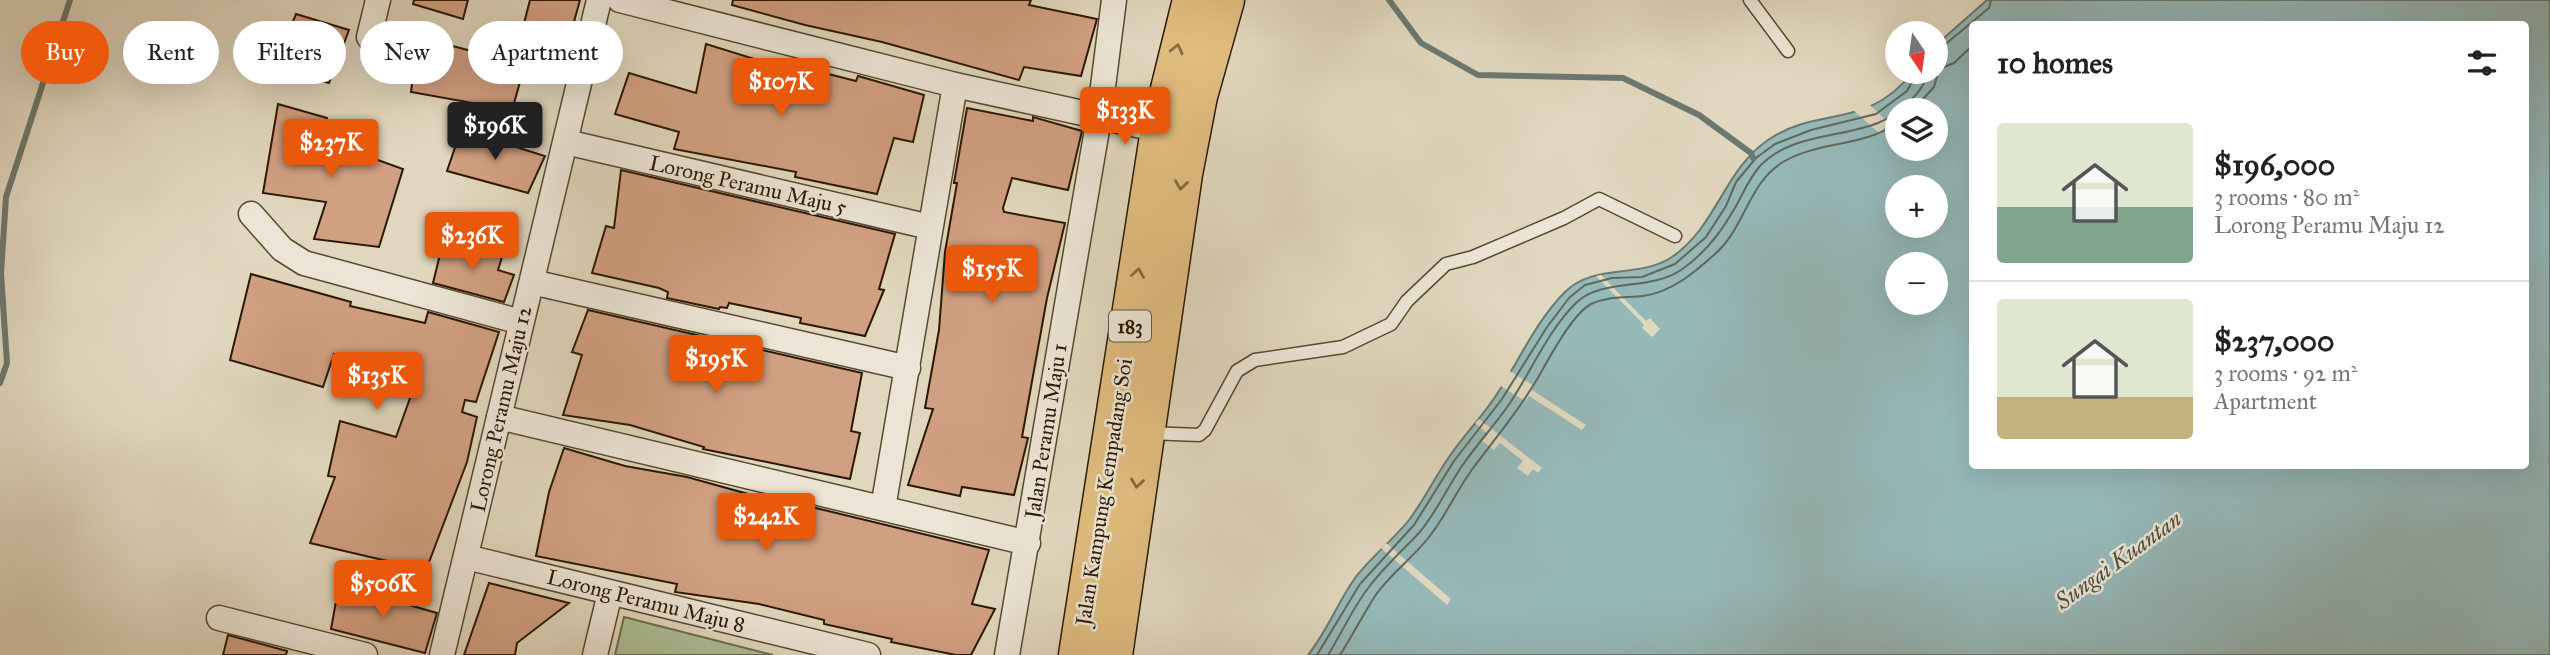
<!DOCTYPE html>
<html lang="en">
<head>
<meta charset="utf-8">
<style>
	:root { --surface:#fff; --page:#f2f2f2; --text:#222; --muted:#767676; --line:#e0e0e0; --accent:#ea580c }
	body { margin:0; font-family:"IM FELL Great Primer",serif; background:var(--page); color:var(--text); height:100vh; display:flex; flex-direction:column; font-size:26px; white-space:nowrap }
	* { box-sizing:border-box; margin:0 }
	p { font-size:23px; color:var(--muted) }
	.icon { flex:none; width:38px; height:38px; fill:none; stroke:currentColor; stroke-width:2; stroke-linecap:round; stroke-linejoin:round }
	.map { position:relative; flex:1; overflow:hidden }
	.sheet { position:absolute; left:1969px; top:21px; width:560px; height:448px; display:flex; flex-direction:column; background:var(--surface); border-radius:7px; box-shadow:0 7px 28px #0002 }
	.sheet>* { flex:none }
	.guide { position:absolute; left:21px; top:21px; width:665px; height:63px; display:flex; gap:14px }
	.needle { width:46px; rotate:167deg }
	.tools { position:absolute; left:1885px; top:21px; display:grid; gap:14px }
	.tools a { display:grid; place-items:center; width:63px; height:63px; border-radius:50%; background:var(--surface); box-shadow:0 7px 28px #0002; font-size:35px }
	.price { position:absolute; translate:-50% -60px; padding:0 16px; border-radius:7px; background:var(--accent); color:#fff; font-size:23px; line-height:46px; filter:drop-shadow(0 2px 4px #0008) }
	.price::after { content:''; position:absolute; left:50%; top:42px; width:21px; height:16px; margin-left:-10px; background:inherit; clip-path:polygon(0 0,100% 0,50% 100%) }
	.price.active { background:#222; color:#fff }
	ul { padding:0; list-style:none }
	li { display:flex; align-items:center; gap:21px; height:175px; padding:0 28px }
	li+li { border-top:2px solid var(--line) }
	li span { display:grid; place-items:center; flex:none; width:196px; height:140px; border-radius:7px; color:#555 }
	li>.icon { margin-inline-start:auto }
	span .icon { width:84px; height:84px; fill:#fffc; stroke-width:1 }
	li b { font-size:30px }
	h2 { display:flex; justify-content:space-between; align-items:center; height:84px; padding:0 28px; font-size:30px }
	.pill { padding:0 24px; border-radius:32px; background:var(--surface); box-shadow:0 7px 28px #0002; font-size:24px; line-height:63px }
	.pill.active { background:var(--accent); color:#fff }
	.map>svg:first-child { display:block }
</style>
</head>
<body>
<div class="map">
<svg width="2550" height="655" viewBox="0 0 2550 655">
	<rect width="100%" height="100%" fill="#e1d7be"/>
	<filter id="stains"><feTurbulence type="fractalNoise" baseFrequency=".00286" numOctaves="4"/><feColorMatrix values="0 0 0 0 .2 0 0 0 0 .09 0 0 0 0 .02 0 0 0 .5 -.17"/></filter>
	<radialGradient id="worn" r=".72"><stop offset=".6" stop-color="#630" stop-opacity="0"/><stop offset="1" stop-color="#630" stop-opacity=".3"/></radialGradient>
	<polygon fill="#acbf96" stroke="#6c6c4c" stroke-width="2" points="624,617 773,655 615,655"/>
	<path fill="#95b8b8" stroke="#6b786f" stroke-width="2" fill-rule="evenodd" d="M 1987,0 L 2550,0 L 2550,655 L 1308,655 C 1327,631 1338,602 1355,578 C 1371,557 1393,540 1409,520 C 1424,500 1435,477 1449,457 C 1464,435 1483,416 1497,394 C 1519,361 1536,321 1565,292 C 1594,263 1639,279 1672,257 C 1717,226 1724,170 1768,140 C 1820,105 1866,131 1913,72 L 1936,72 L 1936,45 ZM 1972,24 L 2525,24 L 2525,466 L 1972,466 ZM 1897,110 L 1936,110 L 1936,149 L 1897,149 ZM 1897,187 L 1936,187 L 1936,226 L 1897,226 ZM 1897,264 L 1936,264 L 1936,303 L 1897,303 Z"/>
	<g fill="#e1d7be">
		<polygon points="1870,105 1889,123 1879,133 1853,110"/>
		<polygon points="1601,275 1646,321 1650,318 1660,329 1652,337 1642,328 1644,325 1596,276"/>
		<polygon points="1508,370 1534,386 1532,390 1586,425 1582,430 1529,396 1525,401 1499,385"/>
		<polygon points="1479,419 1542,468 1538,473 1533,469 1528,476 1517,468 1523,461 1500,443 1494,450 1482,441 1488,434 1475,423"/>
		<polygon points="1386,543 1451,599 1447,605 1381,548"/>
	</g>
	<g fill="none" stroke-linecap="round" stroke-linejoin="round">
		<g stroke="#60685c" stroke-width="2">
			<polyline points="1936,48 1942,47 1989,8 1991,0"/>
			<polyline points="1913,110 1934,87 1939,69 1954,63 1972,46"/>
			<polyline points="1317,655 1360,584 1414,525 1454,461 1502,399 1547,327 1569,298 1585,285 1612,278 1642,277 1675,264 1706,237 1726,206 1736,182 1756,158 1775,144 1811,130 1876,114 1907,91 1918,72"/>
			<path d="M 1328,655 C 1342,633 1353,607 1369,587 C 1384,567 1402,551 1419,533 C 1436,513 1447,488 1462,466 C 1477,444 1495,425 1510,403 C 1532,370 1548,330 1577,302 C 1603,278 1650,291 1681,270 C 1703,255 1720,234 1733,211 C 1743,195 1747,181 1760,166 C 1790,134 1840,138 1878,123 C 1895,116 1926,92 1927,72"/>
			<path d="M 1340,655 C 1352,636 1363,615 1375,596 C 1390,574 1413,558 1429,537 C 1445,517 1456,492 1471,471 C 1493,441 1517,413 1536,381 C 1548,361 1571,315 1591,304 C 1607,296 1627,298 1643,296 C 1672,292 1695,272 1715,254 C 1745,228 1748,183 1783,162 C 1818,141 1864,147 1897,123"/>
		</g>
		<g stroke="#6b786f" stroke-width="6">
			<polyline points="1389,0 1421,43 1478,75 1623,78 1699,115 1751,153 1753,158"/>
			<polyline points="0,383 7,363 1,273 6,197 70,0"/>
		</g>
	</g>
	<g fill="#d19f81" stroke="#2b1801" stroke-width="2">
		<polygon points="414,0 468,0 463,19 413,4"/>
		<polygon points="530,0 580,0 567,47 521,35"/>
		<polygon points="733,0 1031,0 1029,5 1097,19 1081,76 1024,67 1019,80 882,42 805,25 732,5"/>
		<polygon points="296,14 349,30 329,83 274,68"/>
		<polygon points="418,37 525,65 512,110 411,92"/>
		<polygon points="706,44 780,67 781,62 856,81 858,76 924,95 913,142 894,138 877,194 795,177 796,172 674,149 679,132 615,114 629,73 696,93"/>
		<polygon points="278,104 327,118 323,140 403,169 379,247 314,239 326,202 263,193"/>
		<polygon points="967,108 1033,121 1033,117 1082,131 1068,190 1012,178 1003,208 1004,212 1065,223 1047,298 1022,437 1028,438 1014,495 962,487 960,496 908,485 933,409 925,408 939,330 945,252 957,183 954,183"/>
		<polygon points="461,130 545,156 528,193 447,171"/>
		<polygon points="621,170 895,234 879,289 884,290 865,336 800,323 801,318 729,303 727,308 720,307 719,309 667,298 668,292 659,288 592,273 606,226 614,228"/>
		<polygon points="443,242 502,257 498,270 514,275 504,302 433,283"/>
		<polygon points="251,274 351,302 350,306 425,323 428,312 499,332 476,402 465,400 462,412 477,417 467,462 426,570 310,543 335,477 328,476 340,421 396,437 418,376 334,354 323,387 230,360"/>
		<polygon points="588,310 862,373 851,431 860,433 850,479 703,449 704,447 630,425 563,415 582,355 572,352"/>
		<polygon points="564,448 625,466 687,477 770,500 771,498 791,502 989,550 972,604 995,609 971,655 956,655 891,642 892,639 824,624 824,620 759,604 675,592 677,584 536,556 549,492"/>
		<polygon points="489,583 569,603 517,643 515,655 464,655"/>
		<polygon points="339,585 437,613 425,653 331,629"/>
		<polygon points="228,635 287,651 286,655 223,655"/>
	</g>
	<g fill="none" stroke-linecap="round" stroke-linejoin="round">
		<defs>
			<g id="lane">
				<polyline points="1750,0 1788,51"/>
				<polyline points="1148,433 1199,435 1205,430 1237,371 1255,360 1343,347 1391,324 1407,301 1446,264 1473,257 1564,218 1599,199 1675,236"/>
			</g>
			<g id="street">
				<polyline points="620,0 955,85 1160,130"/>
				<polyline points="369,37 378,0"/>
				<polyline points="566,142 930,227"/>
				<polyline points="251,214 282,249 304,263 521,322"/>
				<polyline points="532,282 908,368"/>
				<polyline points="499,417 1028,543"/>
				<polyline points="883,508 955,85"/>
				<polyline points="466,557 868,655"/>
				<polyline points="219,618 365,655"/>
				<polyline points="442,655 599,0"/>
				<polyline points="595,655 610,593"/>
				<polyline points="1007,655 1099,118 1114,0"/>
			</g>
			<g id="highway">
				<polyline points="1078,655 1160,130 1192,0"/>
				<polyline points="1113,655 1183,174 1198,96 1225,0"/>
			</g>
		</defs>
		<use href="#lane" stroke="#584830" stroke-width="15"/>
		<use href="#street" stroke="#584830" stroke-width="27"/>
		<use href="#highway" stroke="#2b1801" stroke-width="41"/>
		<use href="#lane" stroke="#ece5d5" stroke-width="12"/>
		<use href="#street" stroke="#ece5d5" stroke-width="24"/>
		<use href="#highway" stroke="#e0bc7f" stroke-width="38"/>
	</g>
	<defs><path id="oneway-chevron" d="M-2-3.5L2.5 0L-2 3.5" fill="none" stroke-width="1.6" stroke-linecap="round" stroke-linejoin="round" transform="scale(1.75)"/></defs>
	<g stroke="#866a40">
		<use href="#oneway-chevron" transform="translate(1177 49) rotate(-76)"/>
		<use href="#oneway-chevron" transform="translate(1181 185) rotate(98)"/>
		<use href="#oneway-chevron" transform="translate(1138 273) rotate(-81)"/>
		<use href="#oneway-chevron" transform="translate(1137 483) rotate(98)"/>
	</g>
	<g text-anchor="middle" stroke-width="5" stroke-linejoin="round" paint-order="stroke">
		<rect fill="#ece5d5" stroke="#655641" stroke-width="2" x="1109" y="310.5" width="42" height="31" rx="5"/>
		<g font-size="19" font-weight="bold" fill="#2b1801">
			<text x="1130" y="333">183</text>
		</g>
		<g font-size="21" fill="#2b1801" stroke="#ece5d5">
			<text transform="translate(748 185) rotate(13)" y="7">Lorong Peramu Maju 5</text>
			<text transform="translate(501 409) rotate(-77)" y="7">Lorong Peramu Maju 12</text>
			<text transform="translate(1046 431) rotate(-81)" y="7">Jalan Peramu Maju 1</text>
			<text transform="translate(1104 492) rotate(-81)" y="7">Jalan Kampung Kempadang Soi</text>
			<text transform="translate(646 601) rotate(14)" y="7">Lorong Peramu Maju 8</text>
		</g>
		<g font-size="23" font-style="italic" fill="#505041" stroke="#ece5d5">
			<text transform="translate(2118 560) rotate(-36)" y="8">Sungai Kuantan</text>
		</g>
	</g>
	<rect width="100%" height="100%" filter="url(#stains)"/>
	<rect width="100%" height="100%" fill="url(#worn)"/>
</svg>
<div class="tools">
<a><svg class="needle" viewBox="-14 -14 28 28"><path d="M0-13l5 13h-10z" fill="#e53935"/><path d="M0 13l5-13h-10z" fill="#767676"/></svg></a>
<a><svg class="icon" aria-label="layers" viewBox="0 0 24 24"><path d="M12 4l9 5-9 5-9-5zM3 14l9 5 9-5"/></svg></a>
<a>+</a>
<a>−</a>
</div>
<b class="price" style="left:781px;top:118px">$107K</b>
<b class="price" style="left:1125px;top:147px">$133K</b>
<b class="price active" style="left:495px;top:162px">$196K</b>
<b class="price" style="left:331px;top:179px">$237K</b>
<b class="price" style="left:472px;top:272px">$236K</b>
<b class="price" style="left:992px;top:305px">$155K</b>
<b class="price" style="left:716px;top:395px">$195K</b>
<b class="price" style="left:377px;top:412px">$135K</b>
<b class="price" style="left:766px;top:553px">$242K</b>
<b class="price" style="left:383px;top:620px">$506K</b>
<div class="guide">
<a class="pill active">Buy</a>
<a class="pill">Rent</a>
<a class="pill">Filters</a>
<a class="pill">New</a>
<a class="pill">Apartment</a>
</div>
<section class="sheet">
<h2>10 homes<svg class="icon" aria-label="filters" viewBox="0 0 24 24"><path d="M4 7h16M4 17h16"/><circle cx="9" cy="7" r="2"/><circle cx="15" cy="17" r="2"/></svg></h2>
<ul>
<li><span style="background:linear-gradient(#dfe7d0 60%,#7fa58c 0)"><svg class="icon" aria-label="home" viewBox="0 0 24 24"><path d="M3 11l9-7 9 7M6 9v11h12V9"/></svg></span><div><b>$196,000</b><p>3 rooms · 80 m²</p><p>Lorong Peramu Maju 12</p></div></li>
<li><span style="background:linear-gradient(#dfe7d0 70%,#c2b280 0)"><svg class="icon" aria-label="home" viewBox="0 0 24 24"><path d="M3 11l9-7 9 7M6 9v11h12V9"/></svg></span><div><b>$237,000</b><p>3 rooms · 92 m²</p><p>Apartment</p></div></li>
</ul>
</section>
</div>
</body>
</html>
